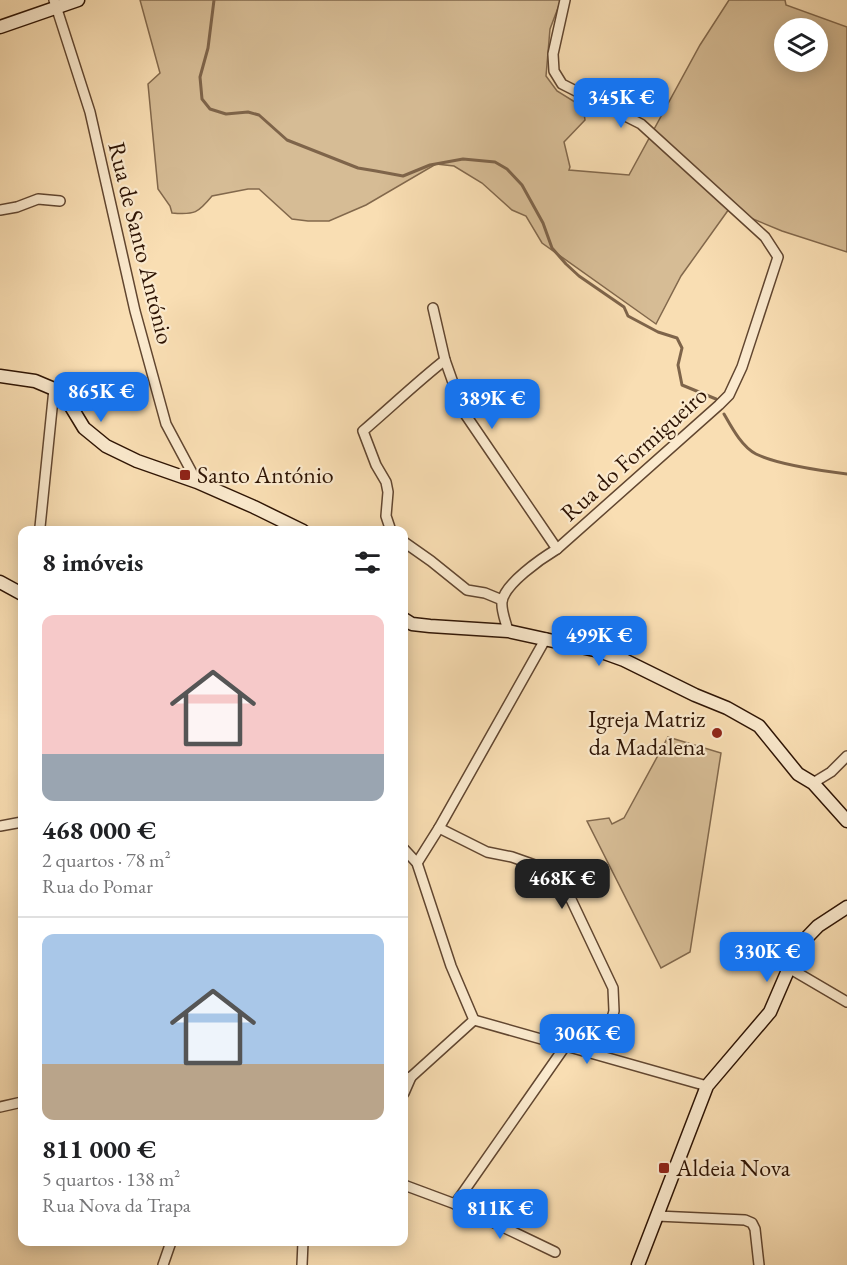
<!DOCTYPE html>
<html lang="pt">
<head>
<meta charset="utf-8">
<style>
	:root { --surface:#fff; --page:#f2f2f2; --text:#202124; --muted:#757577; --line:#e0e0e0; --accent:#1a73e8 }
	body { margin:0; font-family:"EB Garamond",serif; background:var(--page); color:var(--text); height:100vh; display:flex; flex-direction:column; font-size:22px; white-space:nowrap }
	* { box-sizing:border-box; margin:0 }
	p { font-size:20px; color:var(--muted) }
	.icon { flex:none; width:33px; height:33px; fill:none; stroke:currentColor; stroke-width:2; stroke-linecap:round; stroke-linejoin:round }
	.map { position:relative; flex:1; overflow:hidden }
	.side { position:absolute; left:18px; top:526px; width:390px; height:720px; display:flex; flex-direction:column; background:var(--surface); border-radius:12px; box-shadow:0 3px 15px #0003 }
	.side>* { flex:none }
	.buttons { position:absolute; left:774px; top:18px; display:grid; gap:12px }
	.buttons a { display:grid; place-items:center; width:54px; height:54px; border-radius:50%; background:var(--surface); box-shadow:0 3px 15px #0003; font-size:30px }
	.price { position:absolute; translate:-50% -51px; padding:0 14px; border-radius:12px; background:var(--accent); color:#fff; font-size:20px; line-height:39px; filter:drop-shadow(0 2px 3px #0008) }
	.price::after { content:''; position:absolute; left:50%; top:36px; width:18px; height:14px; margin-left:-9px; background:inherit; clip-path:polygon(0 0,100% 0,50% 100%) }
	.price.current { background:#222; color:#fff }
	ul { padding:0; list-style:none }
	li { display:grid; align-content:center; gap:12px; height:318px; padding:0 24px }
	li+li { border-top:2px solid var(--line) }
	li span { display:grid; place-items:center; height:186px; border-radius:12px; color:#555 }
	li>.icon { margin-inline-start:auto }
	span .icon { width:108px; height:108px; fill:#fffc; stroke-width:1 }
	li b { font-size:26px }
	h2 { display:flex; justify-content:space-between; align-items:center; height:72px; padding:0 24px; font-size:26px }
	.map>svg:first-child { display:block }
</style>
</head>
<body>
<div class="map">
<svg width="847" height="1265" viewBox="0 0 847 1265">
	<rect width="100%" height="100%" fill="#f9deb3"/>
	<filter id="stains"><feTurbulence type="fractalNoise" baseFrequency=".00333" numOctaves="4"/><feColorMatrix values="0 0 0 0 .2 0 0 0 0 .09 0 0 0 0 .02 0 0 0 .5 -.17"/></filter>
	<radialGradient id="worn" r=".72"><stop offset=".6" stop-color="#630" stop-opacity="0"/><stop offset="1" stop-color="#630" stop-opacity=".3"/></radialGradient>
	<g fill="#d6bc95" stroke="#82684c" stroke-width="1.5" fill-rule="evenodd">
		<path d="M 140,0 L 561,0 L 550,29 L 546,76 L 557,91 L 583,107 L 585,120 L 564,142 L 570,167 L 569,170 L 629,175 L 700,45 L 729,0 L 785,0 L 786,5 L 847,27 L 847,252 L 782,231 L 729,209 L 681,276 L 656,324 L 542,243 L 526,216 L 512,210 L 482,183 L 454,166 L 436,164 L 366,205 L 329,221 L 308,221 L 292,219 L 259,189 L 248,189 L 212,196 C 198,213 195,215 172,213 L 170,206 L 158,189 L 148,84 L 160,73 ZM 784,28 L 818,28 L 818,62 L 784,62 Z"/>
		<polygon points="668,737 721,753 690,952 661,968 587,821 609,818 612,824 624,818"/>
	</g>
	<g fill="none" stroke-linecap="round" stroke-linejoin="round">
		<g stroke="#7e644a" stroke-width="3">
			<polyline points="214,0 208,48 200,77 202,99 210,109 226,114 248,112 259,115 287,140 358,168 376,171 403,176 430,165 463,159 495,162 507,169 522,185 543,223 552,248 566,264 579,276 624,307 628,316 658,332 677,338 682,348 678,365 682,385 716,399"/>
			<path d="M 724,414 C 732,428 742,447 756,454 C 776,464 823,471 847,474"/>
		</g>
		<defs>
			<g id="street">
				<polyline points="54,0 90,112 135,311 166,424 197,482"/>
				<polyline points="0,210 17,207 38,199 60,201"/>
				<polyline points="433,308 445,360 463,411 557,549"/>
				<polyline points="40,527 54,389"/>
				<path d="M 391,531 L 386,516 L 388,492 L 386,482 L 376,465 L 363,431 C 391,407 417,382 445,360"/>
				<polyline points="404,542 431,561 467,590 485,593 502,600"/>
				<path d="M 508,631 C 506,622 501,611 502,602 C 504,584 542,558 557,549 L 719,405 L 729,395 L 742,367 L 778,257 L 765,237 L 641,124 L 562,84 L 554,71 L 553,54 L 565,0"/>
				<polyline points="813,783 831,772 847,756"/>
				<polyline points="0,826 22,822"/>
				<polyline points="439,828 487,852 512,857 546,869 557,877 568,893 613,988 614,1011 602,1055"/>
				<polyline points="404,849 417,863 451,966 474,1020"/>
				<polyline points="417,863 439,828 546,638"/>
				<polyline points="789,968 847,1002"/>
				<polyline points="474,1020 707,1086"/>
				<polyline points="404,1080 411,1077 474,1020"/>
				<polyline points="404,1093 411,1077"/>
				<polyline points="0,1107 22,1102"/>
				<polyline points="404,1185 455,1204 555,1252"/>
				<polyline points="455,1204 566,1045"/>
				<polyline points="657,1216 745,1220 752,1223 755,1229 759,1265"/>
				<polyline points="163,1265 171,1242"/>
				<polyline points="302,1265 303,1242"/>
			</g>
			<g id="secondary">
				<polyline points="0,27 78,0"/>
				<polyline points="0,376 35,381 54,389 67,400 84,428 106,446 137,461 197,482 254,507 303,531"/>
				<polyline points="0,582 22,594"/>
				<polyline points="404,619 412,624 430,626 508,631 599,651 624,660 695,695 727,708 759,726 798,774 813,783 847,821"/>
				<polyline points="638,1265 707,1086 770,1012 789,968 794,951 818,926 847,907"/>
			</g>
		</defs>
		<use href="#street" stroke="#614630" stroke-width="12"/>
		<use href="#secondary" stroke="#2e1404" stroke-width="15"/>
		<use href="#street" stroke="#fbeace" stroke-width="9"/>
		<use href="#secondary" stroke="#fbeace" stroke-width="12"/>
	</g>
	<g fill="#8f2418" stroke="#fbeace" stroke-width="2">
		<rect x="179" y="469" width="12" height="12" rx="3"/>
		<circle cx="717" cy="733" r="6"/>
		<rect x="658" y="1162" width="12" height="12" rx="3"/>
	</g>
	<g text-anchor="middle" stroke-width="4.5" stroke-linejoin="round" paint-order="stroke">
		<g font-size="24" fill="#2e1404" stroke="#fbeace">
			<text transform="translate(141 243) rotate(76)" y="8">Rua de Santo António</text>
			<text transform="translate(634 454) rotate(-42)" y="8">Rua do Formigueiro</text>
		</g>
		<g font-size="24" fill="#2e1404" stroke="#fbeace" text-anchor="start">
			<text x="197" y="483">Santo António</text>
			<text x="705" y="727" text-anchor="end">Igreja Matriz<tspan x="705" dy="28">da Madalena</tspan></text>
			<text x="676" y="1176">Aldeia Nova</text>
		</g>
	</g>
	<rect width="100%" height="100%" filter="url(#stains)"/>
	<rect width="100%" height="100%" fill="url(#worn)"/>
</svg>
<div class="buttons">
<a><svg class="icon" aria-label="layers" viewBox="0 0 24 24"><path d="M12 4l9 5-9 5-9-5zM3 14l9 5 9-5"/></svg></a>
</div>
<b class="price" style="left:621px;top:129px">345K €</b>
<b class="price" style="left:101px;top:423px">865K €</b>
<b class="price" style="left:492px;top:430px">389K €</b>
<b class="price" style="left:599px;top:667px">499K €</b>
<b class="price current" style="left:562px;top:910px">468K €</b>
<b class="price" style="left:767px;top:983px">330K €</b>
<b class="price" style="left:587px;top:1065px">306K €</b>
<b class="price" style="left:500px;top:1240px">811K €</b>
<section class="side">
<h2>8 imóveis<svg class="icon" aria-label="filters" viewBox="0 0 24 24"><path d="M4 7h16M4 17h16"/><circle cx="9" cy="7" r="2"/><circle cx="15" cy="17" r="2"/></svg></h2>
<ul>
<li><span style="background:linear-gradient(#f6c9c9 75%,#9aa5b1 0)"><svg class="icon" aria-label="home" viewBox="0 0 24 24"><path d="M3 11l9-7 9 7M6 9v11h12V9"/></svg></span><div><b>468 000 €</b><p>2 quartos · 78 m²</p><p>Rua do Pomar</p></div></li>
<li><span style="background:linear-gradient(#a9c7e8 70%,#b9a48a 0)"><svg class="icon" aria-label="home" viewBox="0 0 24 24"><path d="M3 11l9-7 9 7M6 9v11h12V9"/></svg></span><div><b>811 000 €</b><p>5 quartos · 138 m²</p><p>Rua Nova da Trapa</p></div></li>
</ul>
</section>
</div>
</body>
</html>
